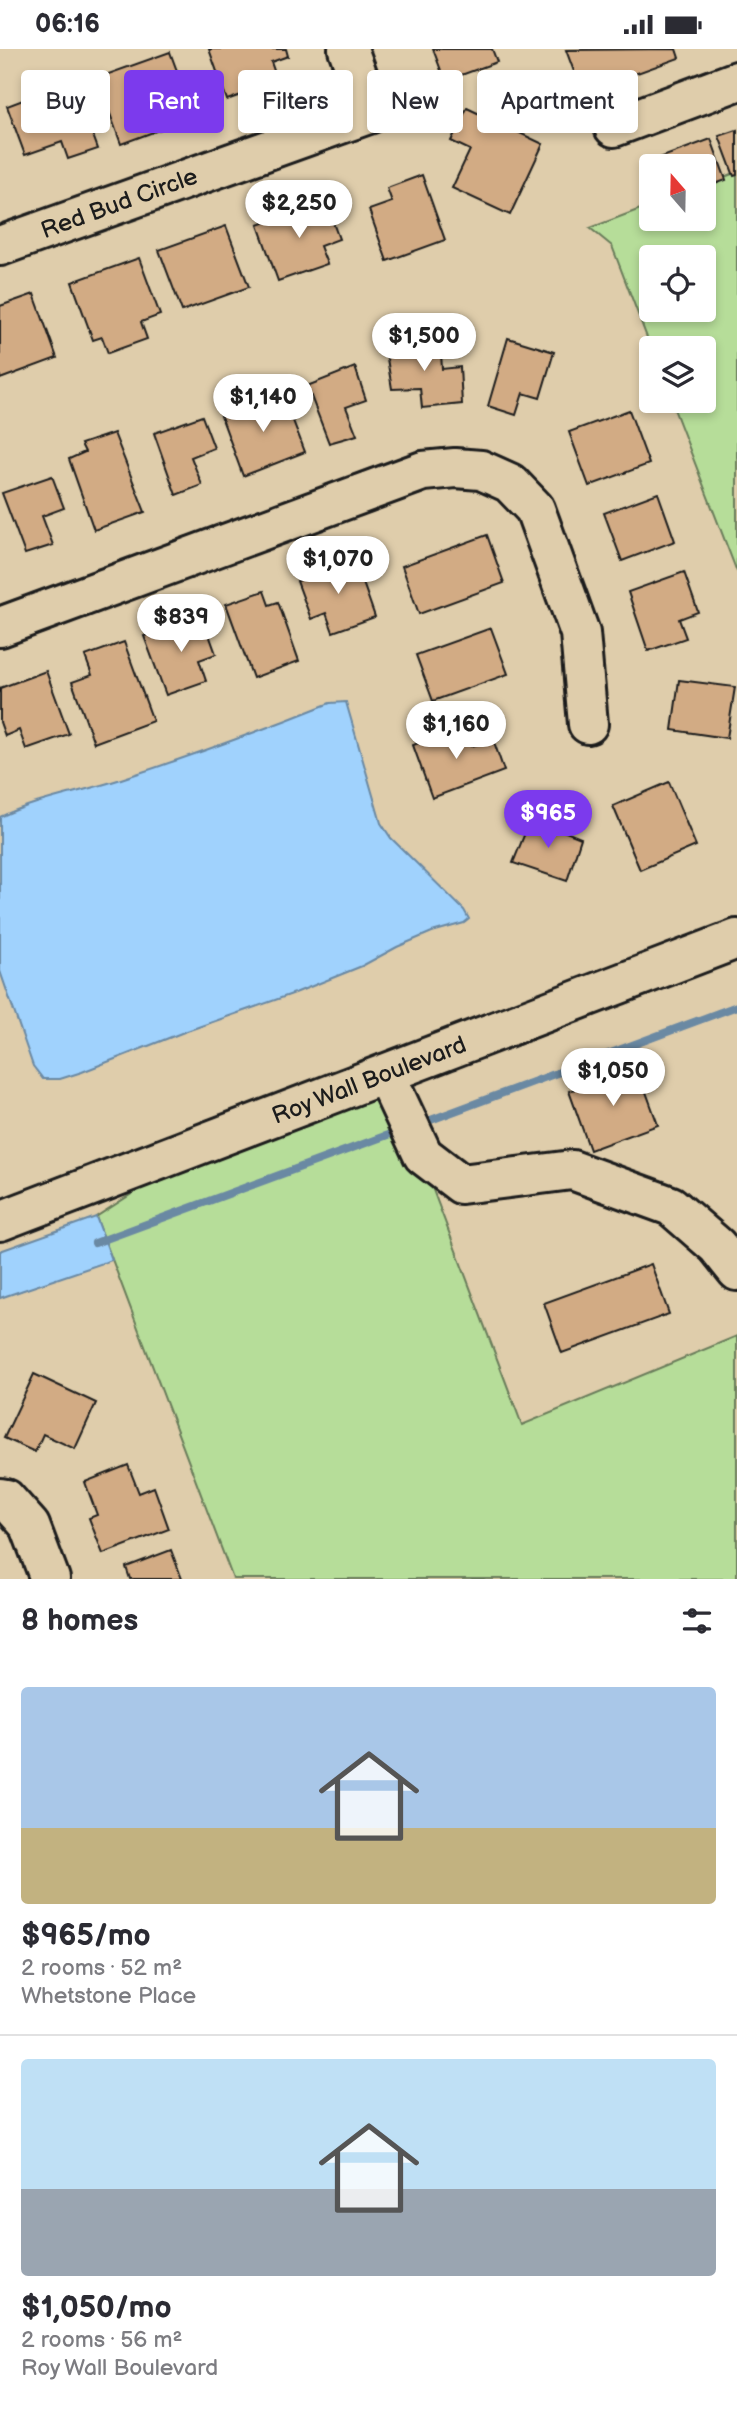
<!DOCTYPE html>
<html lang="en">
<head>
<meta charset="utf-8">
<style>
	:root { --surface:#fff; --page:#f2f2f3; --text:#2b2b33; --muted:#7c7c81; --line:#e1e1e2; --accent:#7c3aed }
	body { margin:0; font-family:"Balsamiq Sans",sans-serif; background:var(--page); color:var(--text); height:100vh; display:flex; flex-direction:column; font-size:26px; white-space:nowrap }
	* { box-sizing:border-box; margin:0 }
	p { font-size:23px; color:var(--muted) }
	.icon { flex:none; width:38px; height:38px; fill:none; stroke:currentColor; stroke-width:2; stroke-linecap:round; stroke-linejoin:round }
	.map { position:relative; height:1530px; overflow:hidden }
	.sheet { display:flex; flex-direction:column; background:var(--surface); flex:1 }
	.sheet>* { flex:none }
	.hud { position:absolute; left:21px; top:21px; width:696px; height:63px; display:flex; gap:14px }
	.needle { width:46px; rotate:340deg }
	.tools { position:absolute; left:639px; top:105px; display:grid; gap:14px }
	.tools a { display:grid; place-items:center; width:77px; height:77px; border-radius:7px; background:var(--surface); box-shadow:0 4px 10px #0003; font-size:35px }
	.price { position:absolute; translate:-50% -60px; padding:0 16px; border-radius:24px; background:#fff; color:#222; font-size:23px; line-height:46px; filter:drop-shadow(0 2px 4px #0008) }
	.price::after { content:''; position:absolute; left:50%; top:42px; width:21px; height:16px; margin-left:-10px; background:inherit; clip-path:polygon(0 0,100% 0,50% 100%) }
	.price.active { background:var(--accent); color:#fff }
	ul { padding:0; list-style:none }
	li { display:grid; align-content:center; gap:14px; height:371px; padding:0 21px }
	li+li { border-top:2px solid var(--line) }
	li span { display:grid; place-items:center; height:217px; border-radius:7px; color:#555 }
	li>.icon { margin-inline-start:auto }
	span .icon { width:126px; height:126px; fill:#fffc; stroke-width:1 }
	li b { font-size:30px }
	h2 { display:flex; justify-content:space-between; align-items:center; height:84px; padding:0 21px; font-size:30px }
	.pill { padding:0 24px; border-radius:7px; background:var(--surface); box-shadow:0 4px 10px #0003; font-size:24px; line-height:63px }
	.pill.active { background:var(--accent); color:#fff }
	.status { display:flex; justify-content:space-between; align-items:center; height:49px; padding:0 35px; background:var(--surface); direction:ltr }
	.status svg { height:19px; fill:currentColor }
	.map>svg:first-child { display:block }
</style>
</head>
<body>
<div class="status"><b>06:16</b><svg viewBox="0 0 49 12"><path d="M0 12V9h3v3zM5 12V6h3v6zM10 12V3h3v9zM15 12V0h3v12zM26 1h20v11H26zM47 4h2v5h-2z"/></svg></div>
<div class="map">
<svg width="737" height="1530" viewBox="0 0 737 1530">
	<rect width="100%" height="100%" fill="#dfcdab"/>
	<filter id="ink" filterUnits="userSpaceOnUse"><feTurbulence type="fractalNoise" baseFrequency=".0143" numOctaves="2"/><feDisplacementMap in="SourceGraphic" scale="14" xChannelSelector="R" yChannelSelector="G"/><feConvolveMatrix kernelMatrix="1 2 1 2 8 2 1 2 1" color-interpolation-filters="sRGB"/></filter>
	<g filter="url(#ink)">
		<g fill="#b6dd99" stroke="#697c5a" stroke-width="2" fill-rule="evenodd">
			<path d="M 737,123 L 737,523 L 671,352 L 704,352 L 704,299 L 651,299 L 612,197 L 590,179 L 651,156 L 651,170 L 704,170 L 704,136 ZM 651,208 L 704,208 L 704,261 L 651,261 Z"/>
			<polygon points="394,1038 522,1376 737,1287 737,1530 233,1530 96,1168 158,1128"/>
		</g>
		<g fill="#a0d2fd" stroke="#6b89a3" stroke-width="2">
			<path d="M 346,653 L 381,774 L 391,789 L 464,861 L 469,870 L 464,874 L 432,883 L 397,898 L 362,917 L 295,944 L 184,983 L 82,1023 L 60,1030 L 43,1030 L 33,1017 L 0,922 L 0,768 C 38,750 78,744 118,731 C 189,708 260,682 330,654 Z"/>
			<polygon points="96,1168 112,1211 0,1249 0,1202"/>
		</g>
		<g fill="none" stroke-linecap="round" stroke-linejoin="round">
			<g stroke="#6b89a3" stroke-width="8">
				<polyline points="428,1072 737,957"/>
				<polyline points="95,1194 393,1084"/>
			</g>
		</g>
		<g fill="#d2ab84" stroke="#1c1c1c" stroke-width="2">
			<polygon points="209,0 286,0 288,7 271,13 278,33 227,51"/>
			<polygon points="433,0 492,0 497,13 445,32"/>
			<polygon points="676,0 679,9 582,44 566,1"/>
			<polygon points="170,3 194,68 121,95 97,29"/>
			<polygon points="73,32 98,100 68,110 62,93 25,106 7,57"/>
			<polygon points="467,59 543,95 510,166 452,139 470,101 451,92"/>
			<polygon points="737,81 737,126 734,127 719,87"/>
			<polygon points="711,90 726,131 704,139 704,117 651,117 651,128 646,114"/>
			<polygon points="422,126 445,191 387,212 369,161 392,153 387,139"/>
			<polygon points="325,152 339,190 320,197 327,215 278,232 258,176"/>
			<polygon points="226,177 249,238 182,262 159,201"/>
			<polygon points="139,209 160,266 141,273 147,290 108,304 102,288 93,291 72,233"/>
			<polygon points="34,245 57,309 0,330 0,257"/>
			<polygon points="440,289 442,320 460,318 462,355 422,359 420,339 392,340 385,297"/>
			<polygon points="508,289 554,303 540,349 523,344 516,366 488,357"/>
			<polygon points="355,318 366,351 346,358 357,386 329,394 307,337"/>
			<polygon points="282,343 305,403 243,427 221,367"/>
			<polygon points="629,361 649,415 589,437 569,383"/>
			<polygon points="202,367 214,399 191,408 202,436 176,446 154,384"/>
			<polygon points="114,384 145,463 94,481 69,410 85,403 81,395"/>
			<polygon points="52,427 64,459 42,467 53,496 25,505 2,444"/>
			<polygon points="658,444 675,492 622,512 604,464"/>
			<polygon points="487,486 504,534 419,565 402,517"/>
			<polygon points="355,511 375,568 333,583 326,564 311,570 297,532"/>
			<polygon points="684,523 698,563 679,570 686,589 648,602 628,543"/>
			<polygon points="264,542 269,556 278,553 299,612 253,629 226,555"/>
			<polygon points="202,566 216,605 199,611 206,632 166,646 144,587"/>
			<polygon points="491,579 508,625 433,652 416,606"/>
			<polygon points="124,593 153,672 94,694 72,633 92,626 85,607"/>
			<polygon points="46,622 69,685 26,700 19,681 5,687 0,673 0,639"/>
			<polygon points="679,631 735,638 727,689 672,681"/>
			<polygon points="465,677 472,697 493,690 504,722 432,749 413,696"/>
			<polygon points="669,733 696,797 640,821 613,757"/>
			<polygon points="531,769 581,789 567,832 513,814"/>
			<polygon points="637,1018 658,1076 590,1101 569,1042"/>
			<polygon points="651,1215 669,1265 562,1304 544,1254"/>
			<polygon points="34,1325 96,1354 75,1400 43,1385 35,1403 4,1389"/>
			<polygon points="128,1416 139,1444 154,1438 169,1480 103,1505 89,1469 97,1466 85,1433"/>
			<polygon points="171,1501 182,1530 130,1530 126,1518"/>
		</g>
		<g fill="none" stroke-linecap="round" stroke-linejoin="round">
			<defs>
				<g id="minor">
					<polyline points="614,78 737,32"/>
					<polyline points="0,197 371,64 348,0"/>
					<polyline points="0,578 423,422 455,419 481,421 510,434 535,460 580,584 588,675"/>
					<polyline points="385,1025 423,1106 461,1135 572,1121 671,1157 717,1197 737,1222"/>
					<polyline points="0,1172 737,890"/>
					<polyline points="0,1449 6,1450 30,1477 50,1530"/>
				</g>
			</defs>
			<use href="#minor" stroke="#1c1c1c" stroke-width="44"/>
			<use href="#minor" stroke="#dfcdab" stroke-width="38"/>
		</g>
	</g>
	<g text-anchor="middle" stroke-width="5" stroke-linejoin="round" paint-order="stroke">
		<g font-size="24" fill="#1c1c1c" stroke="#dfcdab">
			<text transform="translate(119 154) rotate(-20)" y="8">Red Bud Circle</text>
			<text transform="translate(369 1031) rotate(-21)" y="8">Roy Wall Boulevard</text>
		</g>
	</g>
</svg>
<div class="tools">
<a><svg class="needle" viewBox="-14 -14 28 28"><path d="M0-13l5 13h-10z" fill="#e53935"/><path d="M0 13l5-13h-10z" fill="#7c7c81"/></svg></a>
<a><svg class="icon" aria-label="locate" viewBox="0 0 24 24"><circle cx="12" cy="12" r="6"/><path d="M12 2v4M12 18v4M2 12h4M18 12h4"/></svg></a>
<a><svg class="icon" aria-label="layers" viewBox="0 0 24 24"><path d="M12 4l9 5-9 5-9-5zM3 14l9 5 9-5"/></svg></a>
</div>
<b class="price" style="left:299px;top:191px">$2,250</b>
<b class="price" style="left:424px;top:324px">$1,500</b>
<b class="price" style="left:263px;top:385px">$1,140</b>
<b class="price" style="left:338px;top:547px">$1,070</b>
<b class="price" style="left:181px;top:605px">$839</b>
<b class="price" style="left:456px;top:712px">$1,160</b>
<b class="price active" style="left:548px;top:801px">$965</b>
<b class="price" style="left:613px;top:1059px">$1,050</b>
<div class="hud">
<a class="pill">Buy</a>
<a class="pill active">Rent</a>
<a class="pill">Filters</a>
<a class="pill">New</a>
<a class="pill">Apartment</a>
</div>
</div>
<section class="sheet">
<h2>8 homes<svg class="icon" aria-label="filters" viewBox="0 0 24 24"><path d="M4 7h16M4 17h16"/><circle cx="9" cy="7" r="2"/><circle cx="15" cy="17" r="2"/></svg></h2>
<ul>
<li><span style="background:linear-gradient(#a9c7e8 65%,#c2b280 0)"><svg class="icon" aria-label="home" viewBox="0 0 24 24"><path d="M3 11l9-7 9 7M6 9v11h12V9"/></svg></span><div><b>$965/mo</b><p>2 rooms · 52 m²</p><p>Whetstone Place</p></div></li>
<li><span style="background:linear-gradient(#bfe0f5 60%,#9aa5b1 0)"><svg class="icon" aria-label="home" viewBox="0 0 24 24"><path d="M3 11l9-7 9 7M6 9v11h12V9"/></svg></span><div><b>$1,050/mo</b><p>2 rooms · 56 m²</p><p>Roy Wall Boulevard</p></div></li>
</ul>
</section>
</body>
</html>
